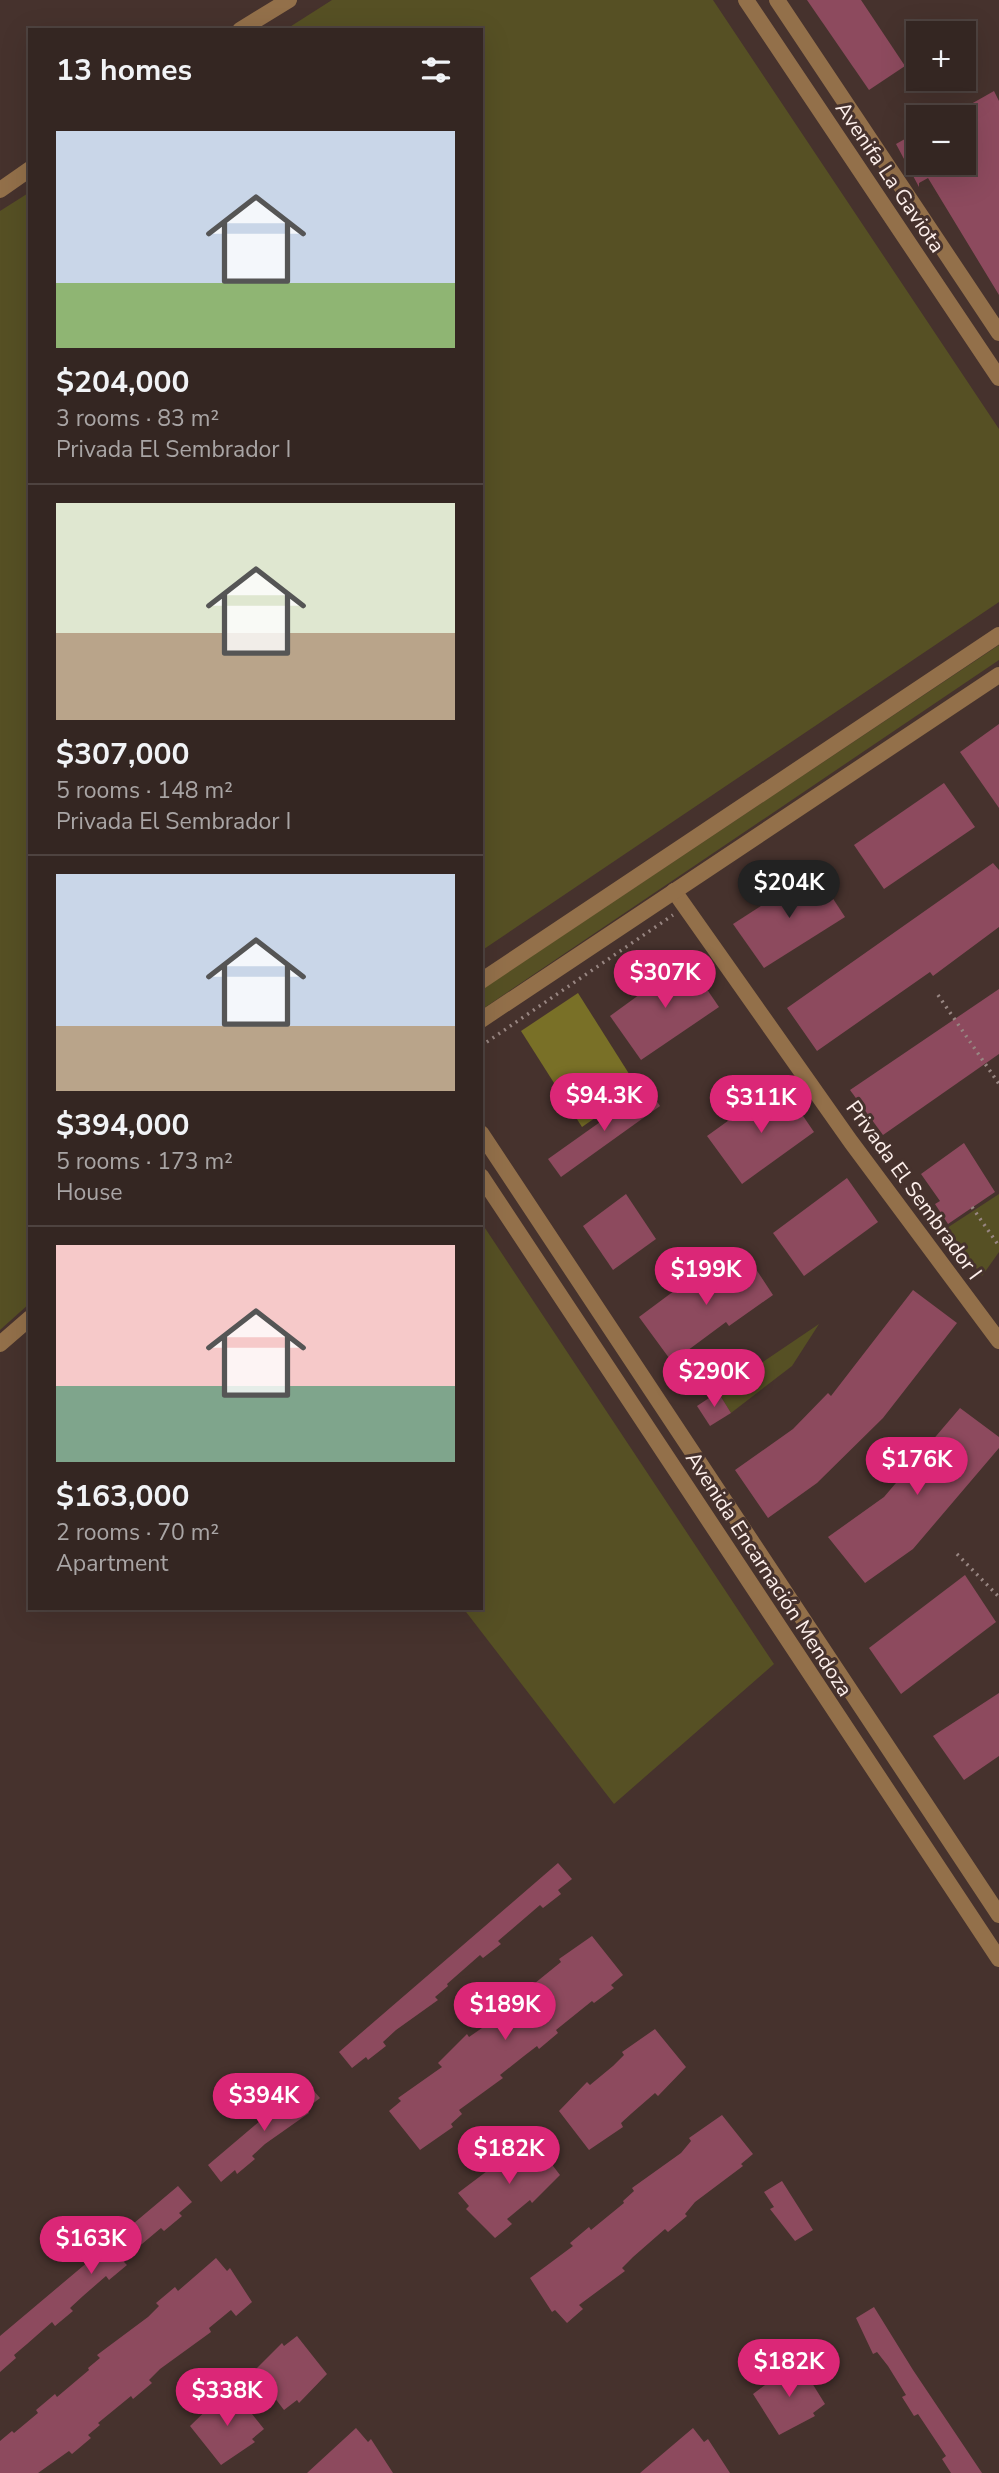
<!DOCTYPE html>
<html lang="en">
<head>
<meta charset="utf-8">
<style>
	:root { --surface:#342622; --page:#3f322f; --text:#f1f3f6; --muted:#a9a5a5; --line:#4e4340; --accent:#db2777 }
	body { margin:0; font-family:"Nunito Sans",sans-serif; background:var(--page); color:var(--text); height:100vh; display:flex; flex-direction:column; font-size:26px; white-space:nowrap }
	* { box-sizing:border-box; margin:0 }
	p { font-size:23px; color:var(--muted) }
	.icon { flex:none; width:38px; height:38px; fill:none; stroke:currentColor; stroke-width:2; stroke-linecap:round; stroke-linejoin:round }
	.map { position:relative; flex:1; overflow:hidden }
	.side { position:absolute; left:28px; top:28px; width:455px; height:1582px; display:flex; flex-direction:column; background:var(--surface); border-radius:0px; box-shadow:0 7px 28px #0002,0 0 0 2px var(--line) }
	.side>* { flex:none }
	.buttons { position:absolute; left:906px; top:21px; display:grid; gap:14px }
	.buttons a { display:grid; place-items:center; width:70px; height:70px; border-radius:0px; background:var(--surface); box-shadow:0 7px 28px #0002,0 0 0 2px var(--line); font-size:35px }
	.price { position:absolute; translate:-50% -60px; padding:0 16px; border-radius:24px; background:var(--accent); color:#fff; font-size:23px; line-height:46px; filter:drop-shadow(0 2px 4px #0008) }
	.price::after { content:''; position:absolute; left:50%; top:42px; width:21px; height:16px; margin-left:-10px; background:inherit; clip-path:polygon(0 0,100% 0,50% 100%) }
	.price.on { background:#222; color:#fff }
	ul { padding:0; list-style:none }
	li { display:grid; align-content:center; gap:14px; height:371px; padding:0 28px }
	li+li { border-top:2px solid var(--line) }
	li span { display:grid; place-items:center; height:217px; border-radius:0px; color:#555 }
	li>.icon { margin-inline-start:auto }
	span .icon { width:126px; height:126px; fill:#fffc; stroke-width:1 }
	li b { font-size:30px }
	h2 { display:flex; justify-content:space-between; align-items:center; height:84px; padding:0 28px; font-size:30px }
	.map>svg:first-child { display:block }
</style>
</head>
<body>
<div class="map">
<svg width="999" height="2473" viewBox="0 0 999 2473">
	<rect width="100%" height="100%" fill="#46322d"/>
	<g fill="#565024">
		<polygon points="332,0 713,0 999,429 999,602 481,951 481,30 285,30"/>
		<polygon points="30,192 30,1303 0,1330 0,211"/>
		<polygon points="999,645 999,660 481,1010 481,990"/>
		<polygon points="999,1194 999,1252 982,1276 947,1228"/>
		<polygon points="481,1222 774,1664 614,1804 463,1608 481,1608"/>
		<polygon points="819,1324 792,1366 731,1413 718,1392"/>
	</g>
	<polygon fill="#797027" points="578,993 638,1088 582,1127 521,1031"/>
	<g fill="#8d4a5e">
		<polygon points="807,0 861,0 905,66 869,90"/>
		<polygon points="994,91 999,101 999,295 928,178 919,183 919,187 896,144 919,131 919,163 964,163 964,108"/>
		<polygon points="999,724 999,808 960,752"/>
		<polygon points="944,783 975,827 884,889 854,845"/>
		<polygon points="993,863 999,870 999,927 933,976 930,972 817,1051 787,1008"/>
		<polygon points="815,871 845,917 764,968 733,924"/>
		<polygon points="687,960 719,1007 641,1060 610,1016"/>
		<polygon points="999,989 999,1054 883,1135 850,1090"/>
		<polygon points="648,1088 660,1106 561,1177 548,1159"/>
		<polygon points="784,1088 814,1132 742,1184 707,1136 750,1105 754,1109"/>
		<polygon points="964,1143 995,1192 948,1224 935,1204 940,1201 921,1174"/>
		<polygon points="847,1178 878,1222 804,1276 773,1233"/>
		<polygon points="626,1194 656,1239 613,1270 583,1226"/>
		<polygon points="744,1251 773,1295 729,1326 726,1322 672,1362 639,1317 682,1285 687,1292"/>
		<polygon points="913,1290 957,1323 883,1418 817,1483 768,1518 735,1470 793,1429 828,1393 831,1396"/>
		<polygon points="718,1392 731,1413 710,1426 697,1406"/>
		<polygon points="960,1408 999,1437 999,1448 913,1549 865,1583 828,1537 884,1497"/>
		<polygon points="965,1575 996,1622 901,1694 869,1648"/>
		<polygon points="999,1693 999,1756 964,1780 933,1736"/>
		<polygon points="558,1863 572,1879 558,1890 561,1894 543,1908 540,1905 498,1941 501,1944 483,1958 480,1955 447,1984 448,1986 435,1997 438,2000 396,2030 383,2042 386,2046 368,2060 366,2057 352,2068 339,2052"/>
		<polygon points="592,1936 623,1975 611,1985 614,1988 594,2003 592,2001 556,2030 558,2033 539,2049 537,2046 524,2056 500,2075 503,2078 459,2110 462,2114 451,2124 453,2127 420,2150 389,2111 401,2101 398,2098 442,2067 438,2063 467,2034 469,2037 482,2028 522,1989 524,1992 561,1962 559,1959"/>
		<polygon points="655,2029 686,2067 658,2096 655,2093 632,2113 621,2123 623,2127 589,2150 559,2111 587,2082 590,2085 613,2066 624,2055 622,2052"/>
		<polygon points="306,2082 320,2098 306,2109 309,2113 265,2144 252,2156 255,2159 237,2174 235,2170 221,2182 208,2165"/>
		<polygon points="722,2115 753,2154 741,2164 743,2166 695,2202 685,2214 687,2216 668,2232 665,2229 633,2257 622,2268 625,2271 579,2305 583,2309 567,2323 555,2310 552,2312 530,2278 573,2246 570,2243 589,2227 591,2230 624,2203 623,2201 634,2191 632,2188 681,2153 691,2141 689,2138"/>
		<polygon points="530,2136 560,2175 532,2203 530,2200 507,2219 512,2224 495,2238 466,2209 469,2206 458,2193 499,2162 496,2159 515,2143 517,2146"/>
		<polygon points="782,2181 813,2230 795,2241 770,2209 774,2207 764,2192"/>
		<polygon points="178,2186 192,2202 179,2213 182,2216 164,2231 161,2228 136,2249 124,2262 127,2265 109,2280 106,2276 83,2296 70,2308 73,2311 55,2326 52,2322 27,2344 14,2355 16,2358 0,2372 0,2336"/>
		<polygon points="216,2258 227,2271 230,2268 252,2302 236,2316 231,2310 209,2328 211,2332 160,2369 149,2380 152,2383 133,2399 131,2396 98,2423 100,2425 88,2435 91,2438 72,2454 69,2451 38,2473 0,2473 0,2441 12,2431 14,2433 38,2413 36,2410 55,2394 57,2397 89,2370 88,2368 100,2358 97,2355 148,2317 159,2306 156,2303 175,2287 178,2291"/>
		<polygon points="874,2307 913,2370 982,2473 951,2473 942,2459 946,2456 918,2414 914,2416 902,2397 906,2395 888,2366 877,2352 873,2354 856,2318"/>
		<polygon points="297,2336 327,2374 299,2403 297,2400 284,2410 254,2371 282,2343 284,2346"/>
		<polygon points="799,2362 825,2404 813,2413 815,2416 779,2435 753,2394 765,2385 763,2382"/>
		<polygon points="233,2390 264,2429 252,2439 255,2442 221,2465 190,2426 219,2398 221,2401"/>
		<polygon points="356,2428 368,2442 371,2439 393,2473 307,2473"/>
		<polygon points="693,2428 704,2442 708,2439 730,2473 640,2473"/>
	</g>
	<g fill="none" stroke-linecap="round" stroke-linejoin="round">
		<g stroke="#988682" stroke-width="3.5" stroke-dasharray="2 5" stroke-linecap="butt">
			<polyline points="938,995 999,1084"/>
			<polyline points="481,1046 673,915"/>
			<polyline points="972,1207 999,1246"/>
			<polyline points="957,1554 999,1597"/>
		</g>
		<g stroke="#93704a" stroke-width="16">
			<polyline points="746,0 999,378"/>
			<polyline points="777,0 999,333"/>
			<polyline points="240,30 289,0"/>
			<polyline points="0,190 30,169"/>
			<polyline points="674,891 851,1142 999,1341"/>
			<polyline points="481,981 999,635"/>
			<polyline points="481,1020 999,675"/>
			<polyline points="481,1133 999,1915"/>
			<polyline points="481,1176 999,1959"/>
			<polyline points="0,1344 30,1318"/>
		</g>
	</g>
	<g text-anchor="middle" stroke-width="6" stroke-linejoin="round" paint-order="stroke">
		<g font-size="21" fill="#fdefeb" stroke="#46322d">
			<text transform="translate(890 177) rotate(56)" y="7">Avenifa La Gaviota</text>
			<text transform="translate(914 1190) rotate(54)" y="7">Privada El Sembrador I</text>
			<text transform="translate(769 1574) rotate(57)" y="7">Avenida Encarnación Mendoza</text>
		</g>
	</g>
</svg>
<div class="buttons">
<a>+</a>
<a>−</a>
</div>
<b class="price on" style="left:789px;top:920px">$204K</b>
<b class="price" style="left:665px;top:1010px">$307K</b>
<b class="price" style="left:604px;top:1133px">$94.3K</b>
<b class="price" style="left:761px;top:1135px">$311K</b>
<b class="price" style="left:706px;top:1307px">$199K</b>
<b class="price" style="left:714px;top:1409px">$290K</b>
<b class="price" style="left:917px;top:1497px">$176K</b>
<b class="price" style="left:505px;top:2042px">$189K</b>
<b class="price" style="left:264px;top:2133px">$394K</b>
<b class="price" style="left:509px;top:2186px">$182K</b>
<b class="price" style="left:91px;top:2276px">$163K</b>
<b class="price" style="left:789px;top:2399px">$182K</b>
<b class="price" style="left:227px;top:2428px">$338K</b>
<section class="side">
<h2>13 homes<svg class="icon" aria-label="filters" viewBox="0 0 24 24"><path d="M4 7h16M4 17h16"/><circle cx="9" cy="7" r="2"/><circle cx="15" cy="17" r="2"/></svg></h2>
<ul>
<li><span style="background:linear-gradient(#c9d6e8 70%,#8fb573 0)"><svg class="icon" aria-label="home" viewBox="0 0 24 24"><path d="M3 11l9-7 9 7M6 9v11h12V9"/></svg></span><div><b>$204,000</b><p>3 rooms · 83 m²</p><p>Privada El Sembrador I</p></div></li>
<li><span style="background:linear-gradient(#dfe7d0 60%,#b9a48a 0)"><svg class="icon" aria-label="home" viewBox="0 0 24 24"><path d="M3 11l9-7 9 7M6 9v11h12V9"/></svg></span><div><b>$307,000</b><p>5 rooms · 148 m²</p><p>Privada El Sembrador I</p></div></li>
<li><span style="background:linear-gradient(#c9d6e8 70%,#b9a48a 0)"><svg class="icon" aria-label="home" viewBox="0 0 24 24"><path d="M3 11l9-7 9 7M6 9v11h12V9"/></svg></span><div><b>$394,000</b><p>5 rooms · 173 m²</p><p>House</p></div></li>
<li><span style="background:linear-gradient(#f6c9c9 65%,#7fa58c 0)"><svg class="icon" aria-label="home" viewBox="0 0 24 24"><path d="M3 11l9-7 9 7M6 9v11h12V9"/></svg></span><div><b>$163,000</b><p>2 rooms · 70 m²</p><p>Apartment</p></div></li>
</ul>
</section>
</div>
</body>
</html>
